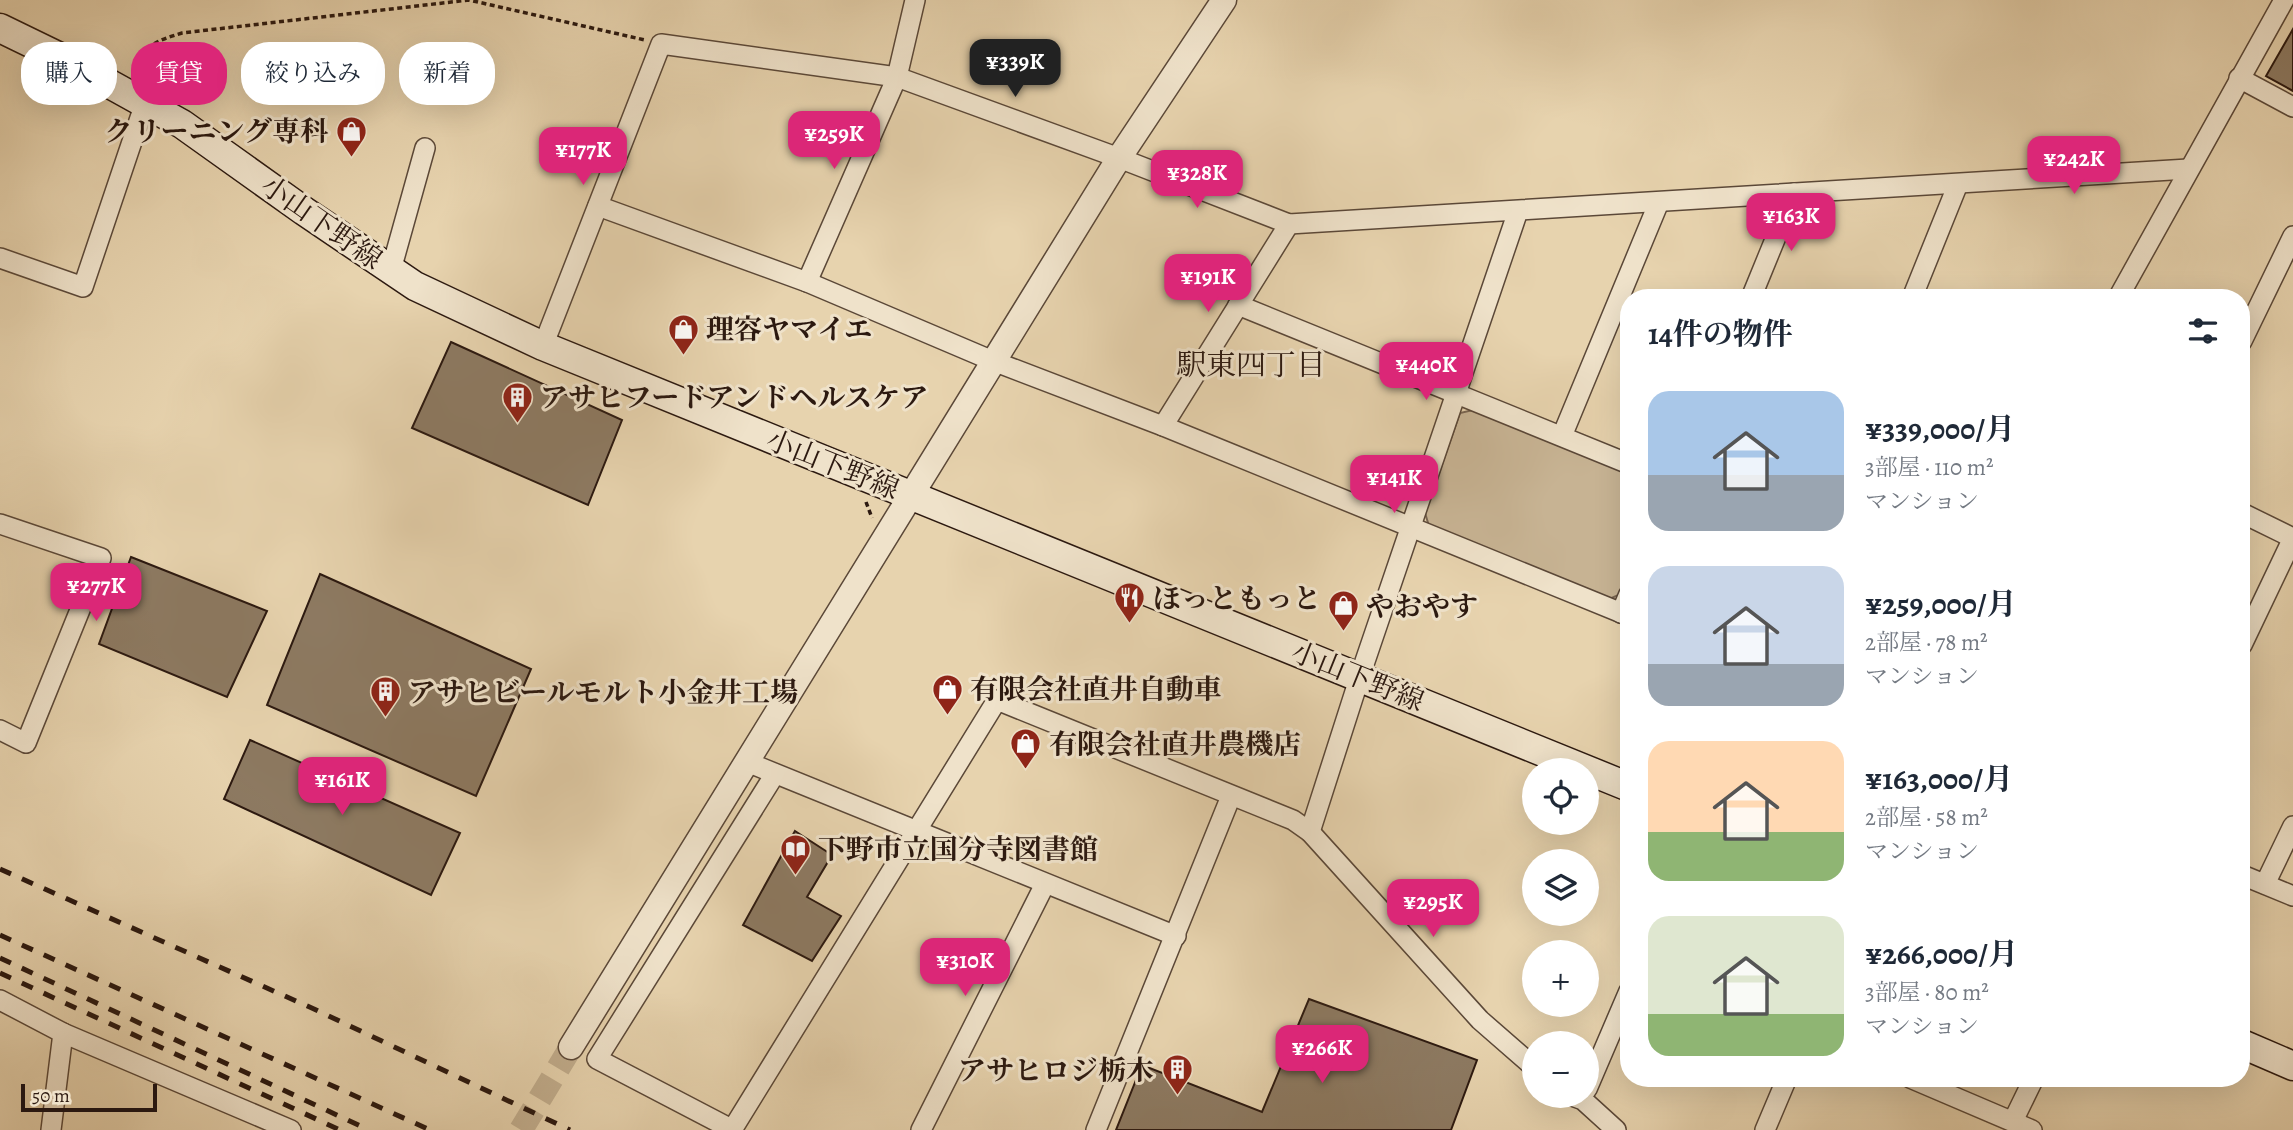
<!DOCTYPE html>
<html lang="ja">
<head>
<meta charset="utf-8">
<style>
	:root { --surface:#fff; --page:#f2f2f3; --text:#1f2937; --muted:#747a83; --accent:#db2777 }
	body { margin:0; font-family:Alegreya,"Noto Serif JP",serif; background:var(--page); color:var(--text); height:100vh; display:flex; flex-direction:column; font-size:26px; white-space:nowrap }
	* { box-sizing:border-box; margin:0 }
	p { font-size:23px; color:var(--muted) }
	.icon { flex:none; width:38px; height:38px; fill:none; stroke:currentColor; stroke-width:2; stroke-linecap:round; stroke-linejoin:round }
	.map { position:relative; flex:1; overflow:hidden }
	.side { position:absolute; left:1620px; top:289px; width:630px; height:798px; display:flex; flex-direction:column; background:var(--surface); border-radius:28px; box-shadow:0 7px 28px #0002 }
	.side>* { flex:none }
	.banner { position:absolute; left:21px; top:42px; width:665px; height:63px; display:flex; gap:14px }
	.buttons { position:absolute; left:1522px; top:758px; display:grid; gap:14px }
	.buttons a { display:grid; place-items:center; width:77px; height:77px; border-radius:50%; background:var(--surface); box-shadow:0 7px 28px #0002; font-size:35px }
	.scale { position:absolute; left:21px; bottom:18px; width:136px; box-sizing:border-box; padding-left:7px; border:4px solid #2c1910; border-top:0; font-size:19px; line-height:24px; white-space:nowrap; color:#2c1910; -webkit-text-stroke:5px #efe2ca; paint-order:stroke }
	.price { position:absolute; translate:-50% -60px; padding:0 16px; border-radius:14px; background:var(--accent); color:#fff; font-size:23px; line-height:46px; filter:drop-shadow(0 2px 4px #0008) }
	.price::after { content:''; position:absolute; left:50%; top:42px; width:21px; height:16px; margin-left:-10px; background:inherit; clip-path:polygon(0 0,100% 0,50% 100%) }
	.price.selected { background:#222; color:#fff }
	ul { padding:0; list-style:none }
	li { display:flex; align-items:center; gap:21px; height:175px; padding:0 28px }
	li span { display:grid; place-items:center; flex:none; width:196px; height:140px; border-radius:21px; color:#555 }
	li>.icon { margin-inline-start:auto }
	span .icon { width:84px; height:84px; fill:#fffc; stroke-width:1 }
	li b { font-size:30px }
	h2 { display:flex; justify-content:space-between; align-items:center; height:84px; padding:0 28px; font-size:30px }
	.tag { padding:0 24px; border-radius:28px; background:var(--surface); box-shadow:0 7px 28px #0002; font-size:24px; line-height:63px }
	.tag.selected { background:var(--accent); color:#fff }
	.map>svg:first-child { display:block }
</style>
</head>
<body>
<div class="map">
<svg width="2293" height="1130" viewBox="0 0 2293 1130">
	<rect width="100%" height="100%" fill="#e7d3ae"/>
	<filter id="stains"><feTurbulence type="fractalNoise" baseFrequency=".00286" numOctaves="4"/><feColorMatrix values="0 0 0 0 .2 0 0 0 0 .09 0 0 0 0 .02 0 0 0 .5 -.17"/></filter>
	<radialGradient id="worn" r=".72"><stop offset=".6" stop-color="#630" stop-opacity="0"/><stop offset="1" stop-color="#630" stop-opacity=".3"/></radialGradient>
	<polygon fill="#c7b393" stroke="#7a6652" stroke-width="2" points="1473,410 1629,473 1629,573 1621,594 1607,600 1429,526 1425,513 1460,413"/>
	<g fill="#8d7a62" stroke="#2c1910" stroke-width="2">
		<polygon points="2293,29 2293,91 2266,76"/>
		<polygon points="451,342 622,420 588,505 412,428"/>
		<polygon points="131,557 267,611 227,697 99,644"/>
		<polygon points="320,574 531,669 476,796 267,705"/>
		<polygon points="250,740 460,833 431,895 224,799"/>
		<polygon points="795,831 832,855 807,897 841,916 812,961 743,925"/>
		<polygon points="1309,999 1477,1060 1451,1130 1116,1130 1142,1065 1262,1112"/>
	</g>
	<g fill="none" stroke-linecap="round" stroke-linejoin="round">
		<polyline stroke="#c2ae8e" stroke-width="24" stroke-dasharray="24 12" stroke-linecap="butt" points="521,1130 571,1047"/>
		<defs>
			<g id="minor">
				<polyline points="2239,78 2293,107"/>
				<polyline points="598,206 807,282 993,361 1163,426 1629,616"/>
				<polyline points="0,258 83,287 145,103"/>
				<polyline points="391,270 425,148"/>
				<polyline points="807,282 897,77 915,0"/>
				<polyline points="1751,298 1794,193"/>
				<polyline points="1912,298 1958,184"/>
				<polyline points="2118,298 2284,0"/>
				<polyline points="1238,305 1629,464"/>
				<polyline points="2242,341 2293,236"/>
				<polyline points="543,346 661,44 897,77 1119,158 1289,224 2188,169"/>
				<polyline points="1163,426 1289,224"/>
				<polyline points="1562,436 1659,202"/>
				<polyline points="2242,513 2293,538"/>
				<polyline points="0,524 101,558 26,743 0,730"/>
				<polyline points="1621,613 1629,594"/>
				<polyline points="2242,645 2293,538"/>
				<polyline points="747,762 1176,936"/>
				<polyline points="1310,832 1360,676 1518,211"/>
				<polyline points="2242,875 2293,896"/>
				<polyline points="2265,884 2293,826"/>
				<polyline points="0,1000 63,1033 51,1130"/>
				<polyline points="63,1033 291,1130"/>
				<polyline points="1910,1078 2032,1130"/>
				<polyline points="1587,1089 1629,991"/>
				<polyline points="1572,1096 1583,1100 1616,1130"/>
				<polyline points="2013,1121 2034,1078"/>
				<polyline points="732,1130 997,700 1293,820 1310,832 1480,1020 1535,1068"/>
				<polyline points="733,1130 597,1059 775,774"/>
				<polyline points="921,1130 1045,884"/>
				<polyline points="1096,1130 1231,796"/>
				<polyline points="1765,1130 1787,1078"/>
			</g>
			<polyline id="tertiary" points="571,1047 1119,158 1224,0"/>
			<g id="secondary">
				<polyline points="0,28 70,62 182,124 304,211 415,286 543,346 1629,787"/>
				<polyline points="2242,1044 2293,1066"/>
			</g>
		</defs>
		<use href="#minor" stroke="#5b4838" stroke-width="22"/>
		<use href="#tertiary" stroke="#5b4838" stroke-width="27"/>
		<use href="#secondary" stroke="#2c1910" stroke-width="31"/>
		<g stroke="#2c1910" stroke-width="3.5" stroke-dasharray="5 3.5" stroke-linecap="butt">
			<path d="M 135,71 C 145,44 156,41 182,33 L 469,0 L 645,40"/>
			<polyline points="866,502 872,518"/>
		</g>
		<use href="#minor" stroke="#efe2ca" stroke-width="19"/>
		<use href="#tertiary" stroke="#efe2ca" stroke-width="24"/>
		<use href="#secondary" stroke="#efe2ca" stroke-width="28"/>
		<g stroke="#2c1910" stroke-width="5" stroke-dasharray="12 12" stroke-linecap="butt">
			<polyline points="0,869 314,1009 570,1130"/>
			<polyline points="0,935 430,1130"/>
			<polyline points="0,958 369,1130"/>
			<polyline points="0,973 340,1130"/>
		</g>
	</g>
	<defs>
		<symbol id="shop-pin" viewBox="-11 -11 22 30"><path d="M0 17L-7.5 6A9.5 9.5 0 1 1 7.5 6Z" fill="#8f2418" stroke="#efe2ca"/><path d="M-5-2.5h2.3a2.7 3.5 0 0 1 5.4 0H5L5.5 6h-11ZM-1.5-2.5h3a1.5 2.3 0 0 0-3 0Z" fill="#fff"/></symbol>
		<symbol id="building-pin" viewBox="-11 -11 22 30"><path d="M0 17L-7.5 6A9.5 9.5 0 1 1 7.5 6Z" fill="#8f2418" stroke="#efe2ca"/><path d="M-4-6H4V6H1V3H-1V6H-4ZM-2.5-4.3h1.7v1.8h-1.7ZM.8-4.3h1.7v1.8H.8ZM-2.5-1h1.7V.8h-1.7ZM.8-1h1.7V.8H.8Z" fill="#fff"/></symbol>
		<symbol id="restaurant-pin" viewBox="-11 -11 22 30"><path d="M0 17L-7.5 6A9.5 9.5 0 1 1 7.5 6Z" fill="#8f2418" stroke="#efe2ca"/><path d="M-5-6h1v4h1v-4h1v4h1v-4h1v5L-1.5 .5V6h-2V.5L-5-1ZM5-6V6H3V1.5H1.5Q1.5-4 5-6Z" fill="#fff"/></symbol>
		<symbol id="library-pin" viewBox="-11 -11 22 30"><path d="M0 17L-7.5 6A9.5 9.5 0 1 1 7.5 6Z" fill="#8f2418" stroke="#efe2ca"/><path d="M-6-4Q-3-5.5-.7-3.5V5Q-3 3-6 4ZM6-4Q3-5.5 .7-3.5V5Q3 3 6 4Z" fill="#fff"/></symbol>
	</defs>
	<g fill-rule="evenodd">
		<use href="#shop-pin" x="334" y="114" width="35" height="47"/>
		<use href="#shop-pin" x="666" y="312" width="35" height="47"/>
		<use href="#building-pin" x="500" y="380" width="35" height="47"/>
		<use href="#restaurant-pin" x="1112" y="580" width="35" height="47"/>
		<use href="#shop-pin" x="1326" y="588" width="35" height="47"/>
		<use href="#shop-pin" x="930" y="672" width="35" height="47"/>
		<use href="#building-pin" x="368" y="674" width="35" height="47"/>
		<use href="#shop-pin" x="1008" y="726" width="35" height="47"/>
		<use href="#library-pin" x="778" y="832" width="35" height="47"/>
		<use href="#building-pin" x="1160" y="1052" width="35" height="47"/>
	</g>
	<g text-anchor="middle" stroke-width="6" stroke-linejoin="round" paint-order="stroke">
		<g font-size="28" font-weight="bold" fill="#2c1910" stroke="#efe2ca" text-anchor="start">
			<text x="328" y="141" text-anchor="end">クリーニング専科</text>
			<text x="706" y="339">理容ヤマイエ</text>
			<text x="540" y="407">アサヒフードアンドヘルスケア</text>
			<text x="1153" y="608">ほっともっと</text>
			<text x="1366" y="616">やおやす</text>
			<text x="970" y="699">有限会社直井自動車</text>
			<text x="408" y="702">アサヒビールモルト小金井工場</text>
			<text x="1049" y="754">有限会社直井農機店</text>
			<text x="818" y="859">下野市立国分寺図書館</text>
			<text x="1154" y="1080" text-anchor="end">アサヒロジ栃木</text>
		</g>
		<g font-size="28" fill="#2c1910" stroke="#efe2ca">
			<text transform="translate(322 222) rotate(35)" y="10">小山下野線</text>
			<text transform="translate(833 464) rotate(22)" y="10">小山下野線</text>
			<text transform="translate(1358 676) rotate(22)" y="10">小山下野線</text>
		</g>
		<g font-size="30" fill="#2c1910" stroke="#efe2ca">
			<text x="1251" y="375">駅東四丁目</text>
		</g>
	</g>
	<rect width="100%" height="100%" filter="url(#stains)"/>
	<rect width="100%" height="100%" fill="url(#worn)"/>
</svg>
<div class="buttons">
<a><svg class="icon" aria-label="locate" viewBox="0 0 24 24"><circle cx="12" cy="12" r="6"/><path d="M12 2v4M12 18v4M2 12h4M18 12h4"/></svg></a>
<a><svg class="icon" aria-label="layers" viewBox="0 0 24 24"><path d="M12 4l9 5-9 5-9-5zM3 14l9 5 9-5"/></svg></a>
<a>+</a>
<a>−</a>
</div>
<div class="scale">50 m</div>
<b class="price selected" style="left:1015px;top:99px">¥339K</b>
<b class="price" style="left:834px;top:171px">¥259K</b>
<b class="price" style="left:583px;top:187px">¥177K</b>
<b class="price" style="left:2074px;top:196px">¥242K</b>
<b class="price" style="left:1197px;top:210px">¥328K</b>
<b class="price" style="left:1791px;top:253px">¥163K</b>
<b class="price" style="left:1208px;top:314px">¥191K</b>
<b class="price" style="left:1426px;top:402px">¥440K</b>
<b class="price" style="left:1394px;top:515px">¥141K</b>
<b class="price" style="left:96px;top:623px">¥277K</b>
<b class="price" style="left:342px;top:817px">¥161K</b>
<b class="price" style="left:1433px;top:939px">¥295K</b>
<b class="price" style="left:965px;top:998px">¥310K</b>
<b class="price" style="left:1322px;top:1085px">¥266K</b>
<div class="banner">
<a class="tag">購入</a>
<a class="tag selected">賃貸</a>
<a class="tag">絞り込み</a>
<a class="tag">新着</a>
</div>
<section class="side">
<h2>14件の物件<svg class="icon" aria-label="filters" viewBox="0 0 24 24"><path d="M4 7h16M4 17h16"/><circle cx="9" cy="7" r="2"/><circle cx="15" cy="17" r="2"/></svg></h2>
<ul>
<li><span style="background:linear-gradient(#a9c7e8 60%,#9aa5b1 0)"><svg class="icon" aria-label="home" viewBox="0 0 24 24"><path d="M3 11l9-7 9 7M6 9v11h12V9"/></svg></span><div><b>¥339,000/月</b><p>3部屋 · 110 m²</p><p>マンション</p></div></li>
<li><span style="background:linear-gradient(#c9d6e8 70%,#9aa5b1 0)"><svg class="icon" aria-label="home" viewBox="0 0 24 24"><path d="M3 11l9-7 9 7M6 9v11h12V9"/></svg></span><div><b>¥259,000/月</b><p>2部屋 · 78 m²</p><p>マンション</p></div></li>
<li><span style="background:linear-gradient(#ffd9b3 65%,#8fb573 0)"><svg class="icon" aria-label="home" viewBox="0 0 24 24"><path d="M3 11l9-7 9 7M6 9v11h12V9"/></svg></span><div><b>¥163,000/月</b><p>2部屋 · 58 m²</p><p>マンション</p></div></li>
<li><span style="background:linear-gradient(#dfe7d0 70%,#8fb573 0)"><svg class="icon" aria-label="home" viewBox="0 0 24 24"><path d="M3 11l9-7 9 7M6 9v11h12V9"/></svg></span><div><b>¥266,000/月</b><p>3部屋 · 80 m²</p><p>マンション</p></div></li>
</ul>
</section>
</div>
</body>
</html>
